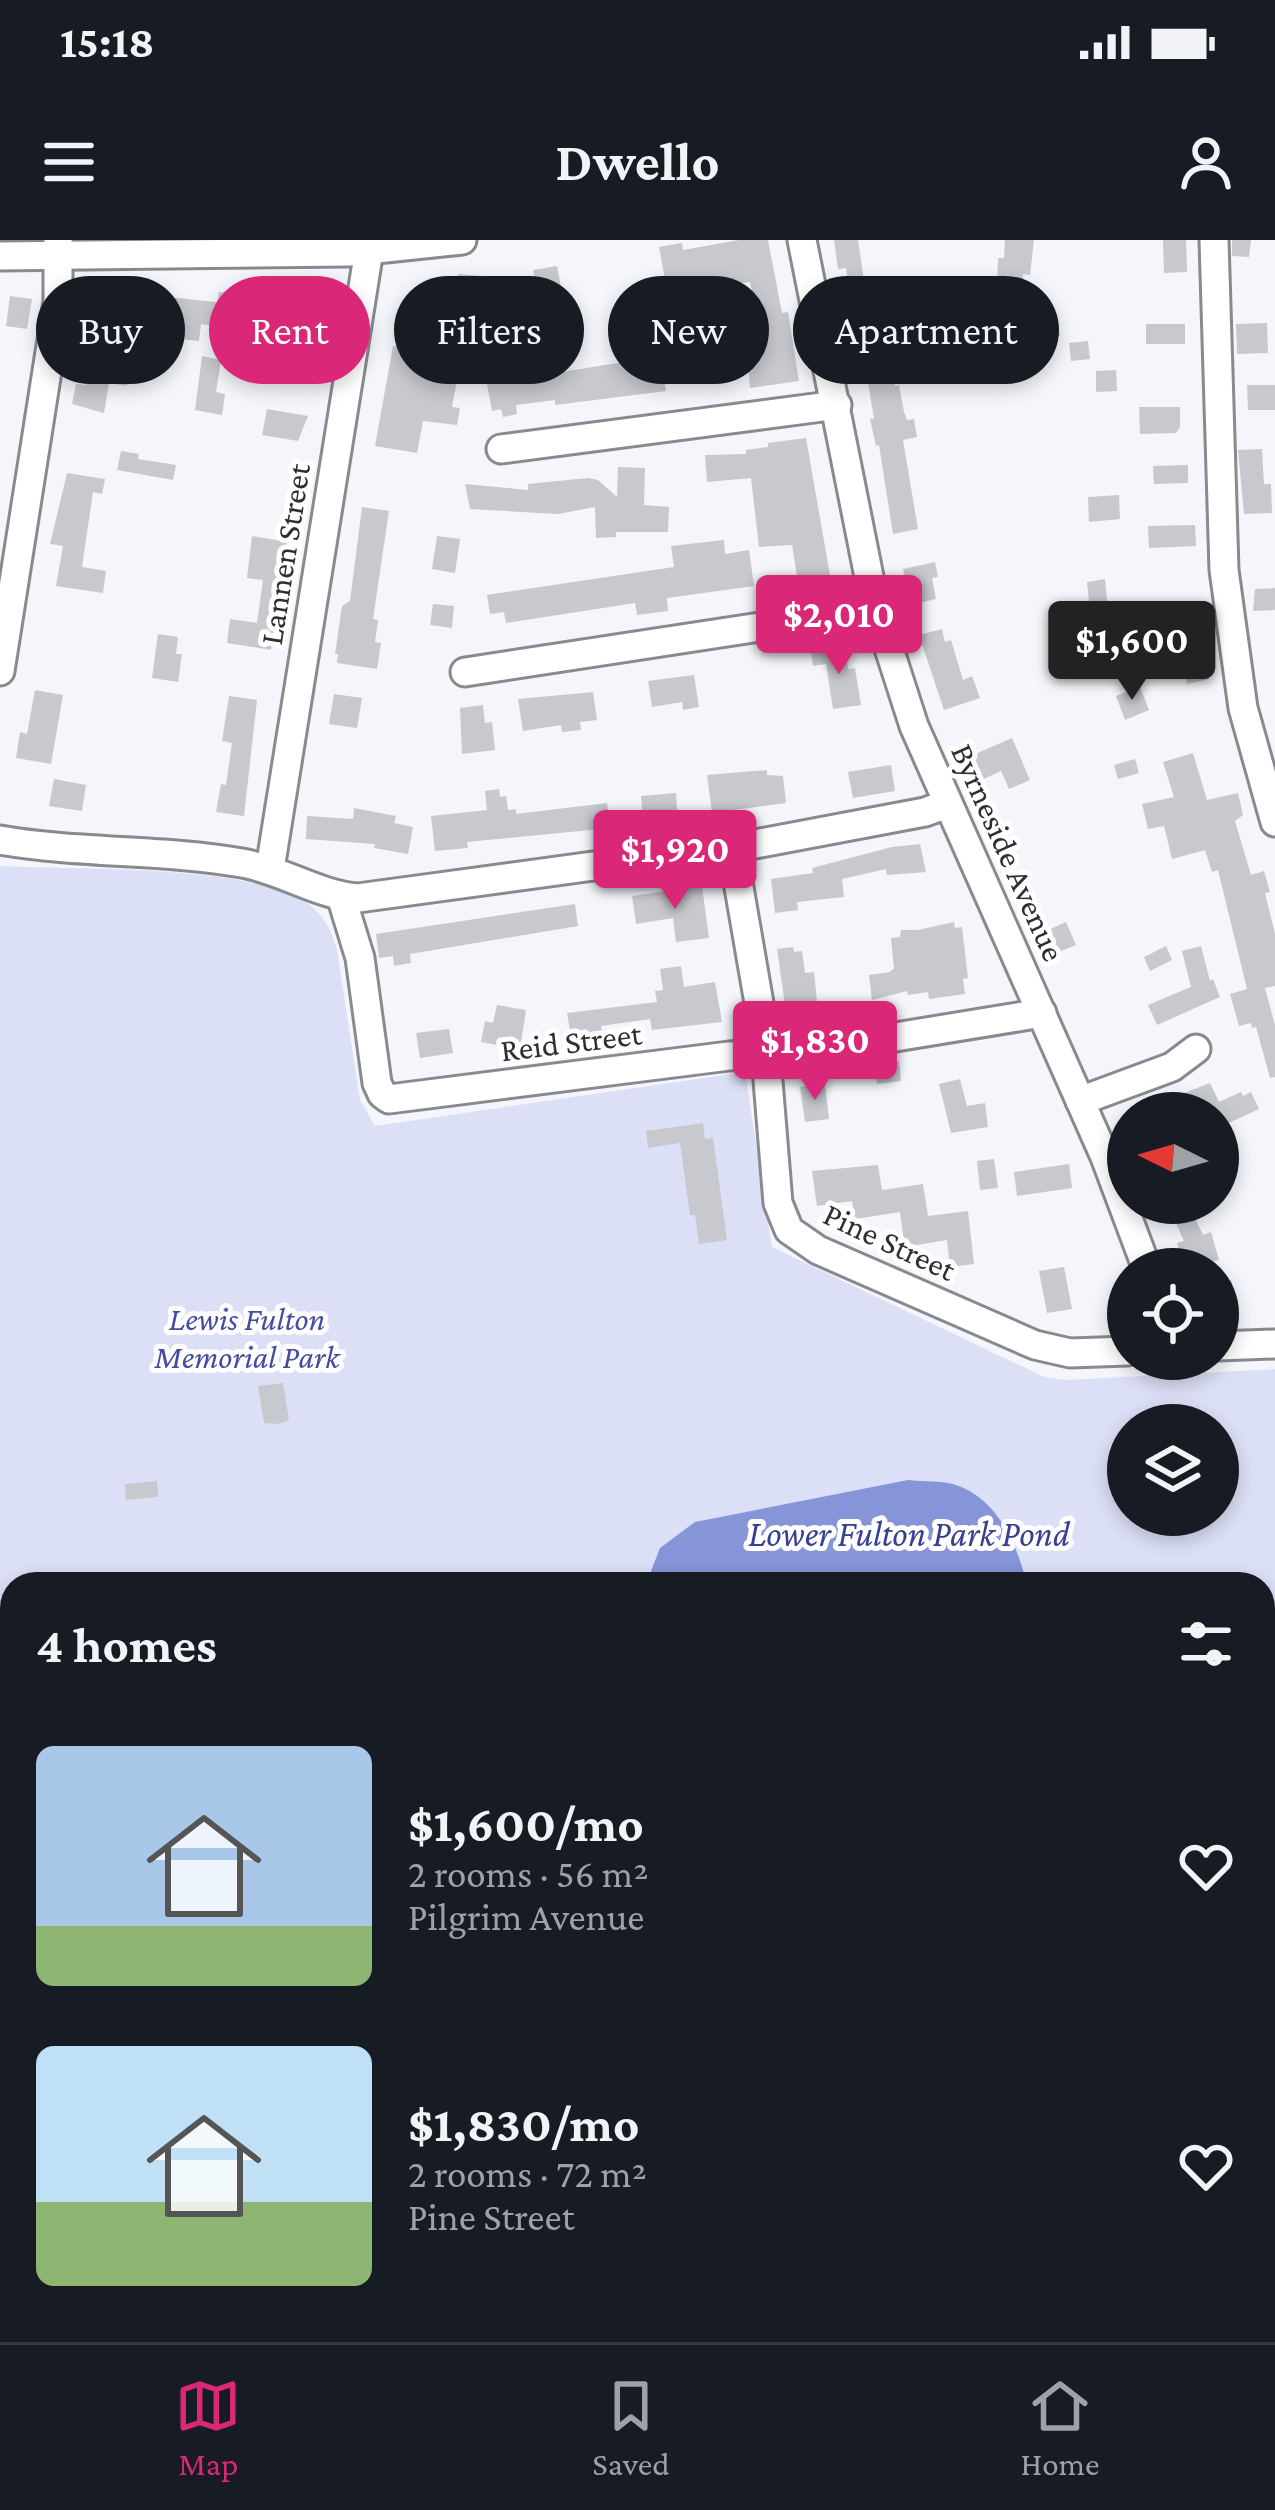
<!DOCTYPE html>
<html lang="en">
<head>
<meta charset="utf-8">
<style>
	:root { --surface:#171b24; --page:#20242c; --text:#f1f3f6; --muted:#9ea1a6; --line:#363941; --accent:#db2777 }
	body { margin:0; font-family:"Crimson Pro",serif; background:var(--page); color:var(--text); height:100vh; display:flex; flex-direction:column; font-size:45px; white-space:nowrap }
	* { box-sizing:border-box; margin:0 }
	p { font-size:39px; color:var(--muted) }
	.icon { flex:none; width:66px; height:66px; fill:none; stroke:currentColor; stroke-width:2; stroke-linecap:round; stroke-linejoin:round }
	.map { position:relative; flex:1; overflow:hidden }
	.side { position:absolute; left:0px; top:1332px; width:1275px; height:771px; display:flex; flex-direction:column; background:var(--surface); border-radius:36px 36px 0 0; box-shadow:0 6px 18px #0003 }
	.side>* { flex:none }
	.top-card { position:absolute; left:36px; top:36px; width:1203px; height:108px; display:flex; gap:24px }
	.needle { width:78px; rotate:275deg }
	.buttons { position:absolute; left:1107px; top:852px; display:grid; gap:24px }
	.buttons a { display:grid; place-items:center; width:132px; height:132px; border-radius:50%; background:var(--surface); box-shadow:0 6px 18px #0003; font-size:60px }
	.price { position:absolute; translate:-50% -102px; padding:0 27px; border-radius:12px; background:var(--accent); color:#fff; font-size:39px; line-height:78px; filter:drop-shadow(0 3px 6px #0008) }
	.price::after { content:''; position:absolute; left:50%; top:72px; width:36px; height:27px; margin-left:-18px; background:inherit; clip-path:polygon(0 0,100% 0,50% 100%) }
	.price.current { background:#222; color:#fff }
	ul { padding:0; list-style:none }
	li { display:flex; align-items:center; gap:36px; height:300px; padding:0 36px }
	li span { display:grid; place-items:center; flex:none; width:336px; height:240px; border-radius:18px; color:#555 }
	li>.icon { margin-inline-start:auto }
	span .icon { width:144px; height:144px; fill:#fffc; stroke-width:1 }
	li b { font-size:51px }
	h2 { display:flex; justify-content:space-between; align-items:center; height:144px; padding:0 36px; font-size:51px }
	.chip { padding:0 42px; border-radius:54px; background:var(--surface); box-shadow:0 6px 18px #0003; font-size:42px; line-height:108px }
	.chip.current { background:var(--accent); color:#fff }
	.status { display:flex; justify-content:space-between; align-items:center; height:84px; padding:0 60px; background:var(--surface); direction:ltr }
	.status svg { height:33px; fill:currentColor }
	header { display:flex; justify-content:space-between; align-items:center; height:156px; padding:0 36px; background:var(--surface); font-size:54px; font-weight:700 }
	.dock { display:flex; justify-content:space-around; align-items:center; height:168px; border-top:3px solid var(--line); background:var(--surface); font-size:33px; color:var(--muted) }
	.dock a { display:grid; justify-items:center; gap:6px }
	.dock .current { color:var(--accent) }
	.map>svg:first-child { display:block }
</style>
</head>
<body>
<div class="status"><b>15:18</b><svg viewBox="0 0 49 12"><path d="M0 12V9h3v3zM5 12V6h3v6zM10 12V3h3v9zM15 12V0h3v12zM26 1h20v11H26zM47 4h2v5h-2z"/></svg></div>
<header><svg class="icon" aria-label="menu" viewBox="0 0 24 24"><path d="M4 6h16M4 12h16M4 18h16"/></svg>Dwello<svg class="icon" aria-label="person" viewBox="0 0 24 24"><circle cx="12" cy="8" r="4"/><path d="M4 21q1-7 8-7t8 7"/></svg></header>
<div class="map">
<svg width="1275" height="2102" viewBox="0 0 1275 2102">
	<rect width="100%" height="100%" fill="#f5f6fb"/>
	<path fill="#dbe0f6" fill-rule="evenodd" d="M 0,626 C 75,630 248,624 307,663 C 324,675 332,691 337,710 L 360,860 L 375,886 L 745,832 L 772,1007 L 1044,1137 L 1067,1140 L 1275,1129 L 1275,1621 L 1263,1620 L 1263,1344 L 12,1344 L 12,1747 L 0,1752 ZM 1128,1185 L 1218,1185 L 1218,1275 L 1128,1275 Z"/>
	<path fill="#8694d8" d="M 908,1240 C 923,1242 942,1240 956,1245 C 998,1259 1017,1305 1027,1344 L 646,1344 L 660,1308 L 695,1282 Z"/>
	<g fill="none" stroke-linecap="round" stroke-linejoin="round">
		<polyline stroke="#8694d8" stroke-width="6" points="0,1605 12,1594"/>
	</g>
	<g fill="#c7c9ce">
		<polygon points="739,0 768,0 782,73 788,72 799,141 750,148 744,79 757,77 750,42 724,45 723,37 689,42 691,52 668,56 659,7 682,3 683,10"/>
		<polygon points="834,0 858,0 864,41 875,39 878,56 883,56 895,146 899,145 904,172 907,180 914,179 917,197 903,200 918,289 893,294 879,205 876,206 870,179 874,179 863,112 857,113 846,28 838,29"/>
		<polygon points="1005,0 1034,0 1030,35 1023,34 1023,46 997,45 998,18 1004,18"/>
		<polygon points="1163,0 1186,0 1187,32 1164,33"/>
		<polygon points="1232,0 1251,0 1249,17 1232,16"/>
		<polygon points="557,26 566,74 548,78 553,96 539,100 537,92 510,96 505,61 538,56 533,30"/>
		<polygon points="458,34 494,37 492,62 471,61 464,103 453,102"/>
		<polygon points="89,49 217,62 219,52 265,55 266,49 335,57 329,92 319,95 313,134 291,131 296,94 268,89 262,129 243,126 248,91 201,84 199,101 148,95 141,110 134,108 127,146 109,143 104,173 72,164 76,144 86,145 92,105 80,103"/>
		<polygon points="10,56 32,59 27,89 6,86"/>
		<polygon points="674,61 676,80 632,87 629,68"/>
		<polygon points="1057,80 1060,96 1043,99 1041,82"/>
		<polygon points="1267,83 1268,113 1237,114 1236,84"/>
		<rect x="1146" y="84" width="39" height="20"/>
		<polygon points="415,96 442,100 438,127 459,130 452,167 460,168 457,185 423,181 417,213 375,206 393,106 412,110"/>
		<polygon points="1088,101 1090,119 1071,121 1069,103"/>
		<polygon points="202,116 221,120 216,152 225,154 222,175 195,170"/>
		<polygon points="661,116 666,151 555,165 555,160 516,165 517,174 503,177 501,169 492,171 487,144 497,142 496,138 511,135 512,140"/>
		<polygon points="1116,130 1117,151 1096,152 1096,131"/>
		<polygon points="1247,145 1275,145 1275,170 1248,170"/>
		<polygon points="1139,167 1180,167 1180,187 1176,193 1140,194"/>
		<polygon points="267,169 308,176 298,201 262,195"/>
		<polygon points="806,198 830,335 830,347 805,350 803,335 797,336 792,305 759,307 751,238 707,242 705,215 746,214 746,210 768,207 768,203"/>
		<polygon points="1262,209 1264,244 1271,244 1272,273 1244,274 1238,210"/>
		<polygon points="121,211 139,214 138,219 176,225 173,240 117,230"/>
		<polygon points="1188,225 1188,243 1154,244 1153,226"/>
		<polygon points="618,227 645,228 644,265 669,267 668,292 616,292 616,297 596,298 595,267 558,274 470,269 465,244 528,250 528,244 588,238 598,240 617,257"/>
		<polygon points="67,233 105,239 102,254 93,252 82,327 106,331 103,353 56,346 63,306 50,304"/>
		<polygon points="1119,255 1120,279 1089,282 1088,257"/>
		<polygon points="362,267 389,271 373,379 378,380 375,402 381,403 377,429 337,423 338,414 335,414 342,366 350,361"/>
		<polygon points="1195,285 1196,306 1149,308 1148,286"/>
		<polygon points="252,296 287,302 271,410 227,403 230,379 257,383 263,340 247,338"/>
		<polygon points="437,296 460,299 455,333 432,329"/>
		<polygon points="724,300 725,314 749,310 754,346 667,358 668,371 637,375 635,363 506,383 504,372 490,374 487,355 674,327 671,306"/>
		<polygon points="935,322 938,337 932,338 936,359 910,365 903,329"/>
		<polygon points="1105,339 1108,370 1090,371 1087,342"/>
		<polygon points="1275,348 1275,370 1253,371 1255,349"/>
		<polygon points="433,364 454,366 452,388 430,385"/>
		<polygon points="1201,369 1209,396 1203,397 1209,439 1187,444 1179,404 1149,412 1141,385"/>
		<polygon points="942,389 945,402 951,400 963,440 972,436 980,458 944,470 919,395"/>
		<polygon points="158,394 178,397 176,414 182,414 178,442 152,438"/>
		<polygon points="845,406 848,429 855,428 861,465 833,469 826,424 813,426 811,411"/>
		<polygon points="694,435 699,467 683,470 682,462 652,467 648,441"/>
		<polygon points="1140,447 1149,470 1125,480 1116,456"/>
		<polygon points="35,450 63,455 51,524 16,518 20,492 27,494"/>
		<polygon points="593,452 597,480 580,482 581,490 562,492 561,485 523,491 518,459"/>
		<polygon points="334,454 362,458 357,488 329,484"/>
		<polygon points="229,456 257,460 244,576 216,572 221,544 226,545 232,503 222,501"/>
		<polygon points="483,465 485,483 492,482 495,510 462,514 460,468"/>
		<polygon points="1012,498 1030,540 1009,549 1001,531 977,542 966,518"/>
		<polygon points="1193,513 1207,560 1238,553 1243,575 1235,581 1251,635 1264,631 1270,652 1265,653 1275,694 1275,746 1265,748 1275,785 1275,837 1270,838 1256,787 1252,788 1251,783 1239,786 1230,754 1247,749 1218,630 1212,632 1205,610 1172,619 1164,586 1148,589 1142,564 1174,557 1163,522"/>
		<polygon points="1135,519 1139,533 1118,539 1114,525"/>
		<polygon points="891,525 895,551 853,558 848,532"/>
		<polygon points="767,530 767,535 783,536 786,563 712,573 707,535"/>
		<polygon points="54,539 86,545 82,571 49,566"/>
		<polygon points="499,549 500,557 506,556 508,570 516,569 516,574 607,563 611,588 467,602 468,608 435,611 431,576 487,570 485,551"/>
		<polygon points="676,553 678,582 643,584 641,556"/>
		<polygon points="354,568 396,576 394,583 413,587 408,614 374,608 375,604 306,599 307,576 353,579"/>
		<polygon points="920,604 926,632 887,635 886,629 842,639 844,657 797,662 798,670 775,673 771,639 813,633 812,628 892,607"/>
		<polygon points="702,646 709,698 676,702 673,678 636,684 632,656"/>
		<polygon points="575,664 578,686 410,714 411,723 394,726 393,716 379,718 376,694"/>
		<polygon points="954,682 955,688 962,687 968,738 963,739 965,754 929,759 928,752 908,755 907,751 872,760 869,735 890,732 894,728 891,698 900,697 901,690 918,690"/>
		<polygon points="1066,682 1076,705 1047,717 1037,695"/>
		<polygon points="1166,706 1172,720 1150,731 1144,717"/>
		<polygon points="1201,706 1210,741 1213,739 1220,757 1157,785 1148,765 1191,747 1182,711"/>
		<polygon points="793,707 794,712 802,711 805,733 814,732 818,771 801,773 800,764 785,765 777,709"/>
		<polygon points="681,726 684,747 715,742 722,782 652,790 650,779 601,786 602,792 571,796 567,773 657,762 655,751 663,750 660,729"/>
		<polygon points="497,765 526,770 520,809 481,802 485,781 493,783"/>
		<polygon points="449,789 453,813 420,818 416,793"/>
		<polygon points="899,821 901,841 877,844 875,824"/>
		<polygon points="960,839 967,866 985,863 988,887 951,893 939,844"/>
		<polygon points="1210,843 1219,862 1241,852 1243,856 1251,852 1259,869 1218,888 1218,873 1132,873"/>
		<polygon points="825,844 829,879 805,882 800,847"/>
		<polygon points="703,883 705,899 713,898 727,1000 699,1004 695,975 690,975 680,903 648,908 646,891"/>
		<polygon points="994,919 998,948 980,950 977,921"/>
		<polygon points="1069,924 1072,948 1017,956 1014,932"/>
		<polygon points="878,925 882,950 923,944 928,976 968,971 974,1024 950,1027 947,1000 905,1007 900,972 855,979 852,961 817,966 812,931"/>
		<polygon points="1167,963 1188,963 1203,995 1211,992 1219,1020 1185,1029 1177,1003 1184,1001"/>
		<polygon points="1064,1027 1072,1069 1047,1073 1039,1031"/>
		<polygon points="1231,1040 1235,1058 1218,1062 1218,1043"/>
		<polygon points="283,1143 289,1180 278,1184 264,1183 258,1146"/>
		<polygon points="157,1241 158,1257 126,1260 125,1244"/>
	</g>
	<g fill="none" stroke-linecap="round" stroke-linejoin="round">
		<defs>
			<g id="minor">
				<polyline points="802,0 874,362 914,486 1105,917 1147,1029"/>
				<polyline points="1214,0 1224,330 1243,468 1275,582"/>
				<polyline points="0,16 348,12 462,0"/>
				<polyline points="501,209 837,165"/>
				<polyline points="0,431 58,61 58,0"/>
				<polyline points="465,432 825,377 874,362"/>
				<path d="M 0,600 C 80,614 162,609 242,623 C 282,630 318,655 358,658 L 755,604 L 925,572 L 947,564"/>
				<polyline points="732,607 764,792 778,963 789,990 818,1010 1035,1105 1070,1113 1128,1111"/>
				<polyline points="270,629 369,10"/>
				<polyline points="341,656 360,718 377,843 382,854 389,859 729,816 810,811 1042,773"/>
				<polyline points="1080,861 1172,827 1196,809"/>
				<polyline points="1218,1106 1275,1104"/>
				<polyline points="1263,1866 1275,1868"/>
				<polyline points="156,2091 158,2102"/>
				<polyline points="401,2091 402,2102"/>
				<polyline points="615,2102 624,2091"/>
			</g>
			<g id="major">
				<polyline points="1263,1642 1275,1643"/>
				<polyline points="0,1774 12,1768"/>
			</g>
		</defs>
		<use href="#minor" stroke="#898a8f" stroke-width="33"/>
		<use href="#major" stroke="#d1d1d2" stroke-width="39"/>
		<use href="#minor" stroke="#fff" stroke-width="27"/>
		<use href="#major" stroke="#d0d6f2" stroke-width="33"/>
	</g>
	<g text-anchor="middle" stroke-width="10" stroke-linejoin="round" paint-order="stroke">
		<g font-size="33" fill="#2e2f31" stroke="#fff">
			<text transform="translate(284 314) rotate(-81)" y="12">Lannen Street</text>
			<text transform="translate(1009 612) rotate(66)" y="12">Byrneside Avenue</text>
			<text transform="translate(571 801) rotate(-7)" y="12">Reid Street</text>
			<text transform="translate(890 1001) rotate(25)" y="12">Pine Street</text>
		</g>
		<g font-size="33" font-style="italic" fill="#424d9f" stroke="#fff">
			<text x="247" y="1090">Lewis Fulton<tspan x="247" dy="38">Memorial Park</tspan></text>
		</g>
		<g font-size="36" font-style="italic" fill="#374090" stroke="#fff">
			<text x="909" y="1306">Lower Fulton Park Pond</text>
		</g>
	</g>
</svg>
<div class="buttons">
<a><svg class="needle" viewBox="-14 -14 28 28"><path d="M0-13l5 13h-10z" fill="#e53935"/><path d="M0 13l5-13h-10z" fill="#9ea1a6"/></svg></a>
<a><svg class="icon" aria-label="locate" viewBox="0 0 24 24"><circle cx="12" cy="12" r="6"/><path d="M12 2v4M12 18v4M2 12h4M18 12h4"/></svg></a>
<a><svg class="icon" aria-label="layers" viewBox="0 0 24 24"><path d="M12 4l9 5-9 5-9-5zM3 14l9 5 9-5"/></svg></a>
</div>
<b class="price" style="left:839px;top:437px">$2,010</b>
<b class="price current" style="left:1132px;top:463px">$1,600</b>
<b class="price" style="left:675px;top:672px">$1,920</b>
<b class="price" style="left:815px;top:863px">$1,830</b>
<div class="top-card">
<a class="chip">Buy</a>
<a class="chip current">Rent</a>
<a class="chip">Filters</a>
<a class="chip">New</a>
<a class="chip">Apartment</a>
</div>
<section class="side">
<h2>4 homes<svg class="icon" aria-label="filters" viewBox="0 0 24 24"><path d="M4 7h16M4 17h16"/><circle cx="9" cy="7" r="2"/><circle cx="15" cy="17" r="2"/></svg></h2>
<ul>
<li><span style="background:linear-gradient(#a9c7e8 75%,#8fb573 0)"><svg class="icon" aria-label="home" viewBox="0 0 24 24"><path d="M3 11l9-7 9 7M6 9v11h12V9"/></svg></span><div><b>$1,600/mo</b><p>2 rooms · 56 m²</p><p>Pilgrim Avenue</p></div><svg class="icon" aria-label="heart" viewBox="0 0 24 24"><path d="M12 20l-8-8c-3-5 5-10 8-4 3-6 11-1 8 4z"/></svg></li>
<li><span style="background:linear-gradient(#bfe0f5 65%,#8fb573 0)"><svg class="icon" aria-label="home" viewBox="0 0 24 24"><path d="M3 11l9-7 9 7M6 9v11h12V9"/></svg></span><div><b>$1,830/mo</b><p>2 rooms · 72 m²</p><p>Pine Street</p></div><svg class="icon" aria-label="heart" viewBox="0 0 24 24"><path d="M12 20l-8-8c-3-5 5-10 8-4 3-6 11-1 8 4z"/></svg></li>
</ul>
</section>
</div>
<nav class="dock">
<a class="current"><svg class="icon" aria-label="map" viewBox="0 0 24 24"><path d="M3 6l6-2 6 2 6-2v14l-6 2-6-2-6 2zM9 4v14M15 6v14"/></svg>Map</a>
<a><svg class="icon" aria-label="saved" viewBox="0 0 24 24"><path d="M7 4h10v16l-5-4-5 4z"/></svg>Saved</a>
<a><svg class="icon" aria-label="home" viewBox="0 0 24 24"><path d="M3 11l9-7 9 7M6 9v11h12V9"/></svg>Home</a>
</nav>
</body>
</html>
